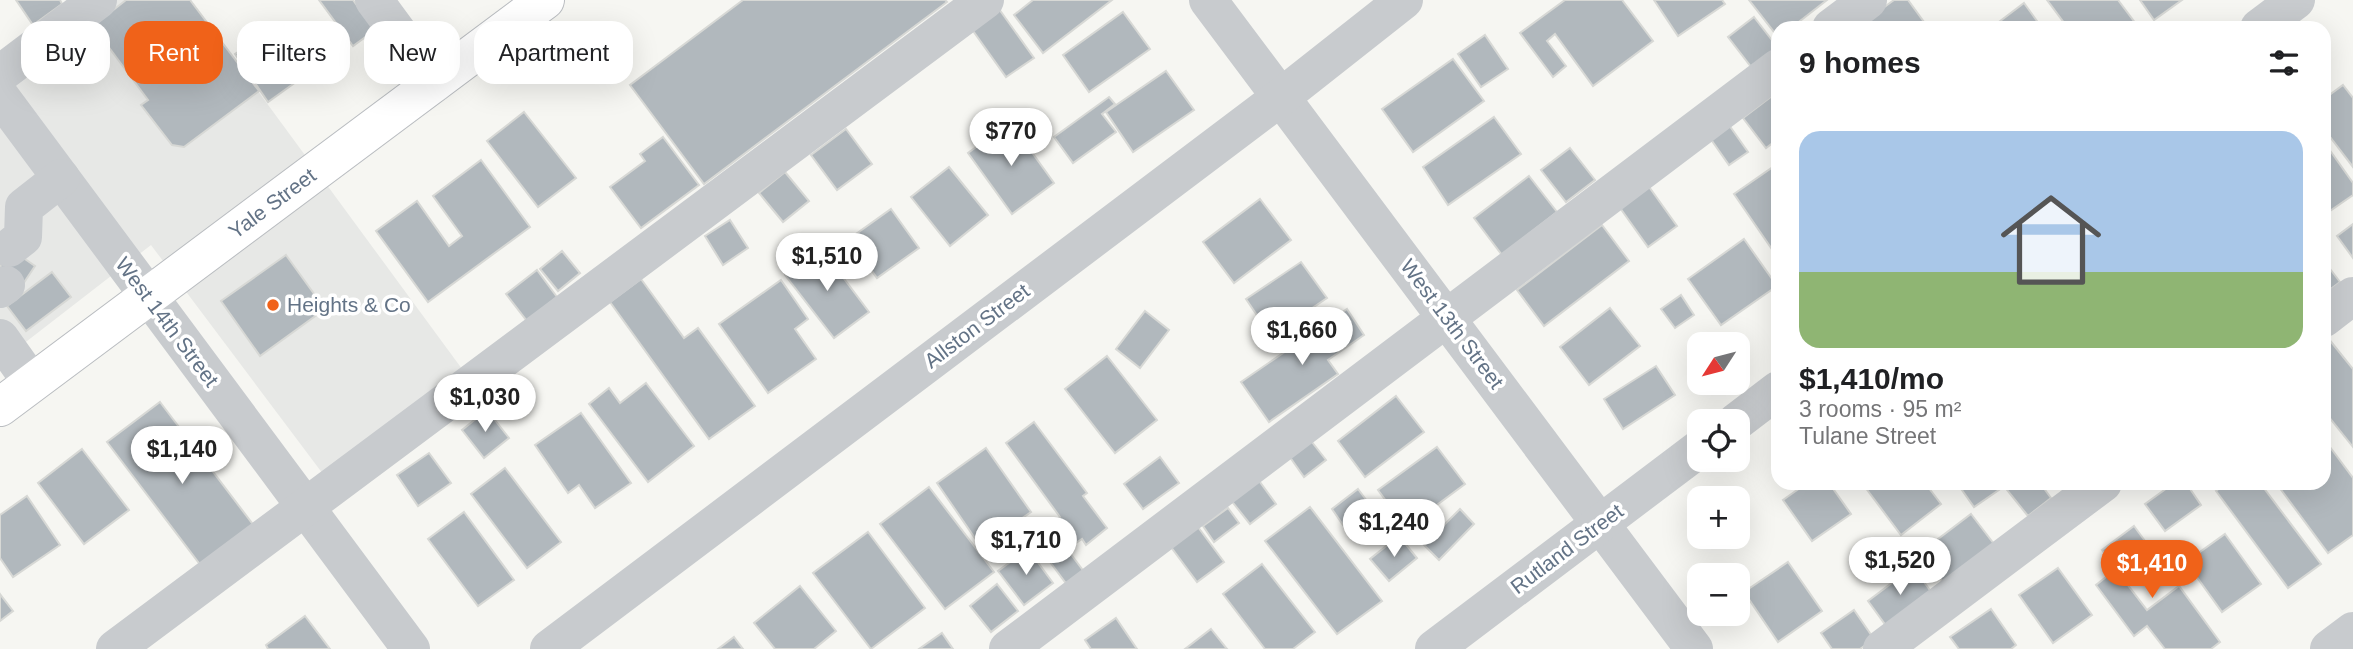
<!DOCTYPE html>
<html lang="en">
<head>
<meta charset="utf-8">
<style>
	:root { --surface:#fff; --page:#f2f2f2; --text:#202124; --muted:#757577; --line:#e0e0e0; --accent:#f06219 }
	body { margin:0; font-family:Arial,sans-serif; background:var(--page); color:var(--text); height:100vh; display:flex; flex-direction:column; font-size:26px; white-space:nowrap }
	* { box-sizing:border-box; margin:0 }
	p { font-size:23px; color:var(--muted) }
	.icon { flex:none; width:38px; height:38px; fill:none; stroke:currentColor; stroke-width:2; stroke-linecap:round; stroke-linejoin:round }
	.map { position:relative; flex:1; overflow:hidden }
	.panel { position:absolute; left:1771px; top:21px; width:560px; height:469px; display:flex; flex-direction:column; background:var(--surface); border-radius:21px; box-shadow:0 7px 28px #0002 }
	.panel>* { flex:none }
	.hud { position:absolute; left:21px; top:21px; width:665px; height:63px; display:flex; gap:14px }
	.needle { width:46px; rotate:234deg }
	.fabs { position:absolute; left:1687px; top:332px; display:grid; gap:14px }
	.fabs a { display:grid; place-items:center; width:63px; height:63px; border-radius:14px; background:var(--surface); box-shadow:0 7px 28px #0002; font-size:35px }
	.price { position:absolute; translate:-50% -60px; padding:0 16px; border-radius:24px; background:#fff; color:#222; font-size:23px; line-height:46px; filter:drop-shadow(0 2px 4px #0008) }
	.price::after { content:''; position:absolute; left:50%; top:42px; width:21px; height:16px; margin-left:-10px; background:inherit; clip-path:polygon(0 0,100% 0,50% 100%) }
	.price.current { background:var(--accent); color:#fff }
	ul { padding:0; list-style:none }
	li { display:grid; align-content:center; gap:14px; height:371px; padding:0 28px }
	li+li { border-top:2px solid var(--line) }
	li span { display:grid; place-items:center; height:217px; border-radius:21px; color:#555 }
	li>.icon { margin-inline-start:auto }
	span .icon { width:126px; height:126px; fill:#fffc; stroke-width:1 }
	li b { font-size:30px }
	h2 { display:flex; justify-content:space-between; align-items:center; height:84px; padding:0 28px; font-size:30px }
	.pill { padding:0 24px; border-radius:21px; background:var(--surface); box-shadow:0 7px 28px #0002; font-size:24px; line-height:63px }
	.pill.current { background:var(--accent); color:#fff }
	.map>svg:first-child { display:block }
</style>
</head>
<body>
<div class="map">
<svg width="2353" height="649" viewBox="0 0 2353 649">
	<rect width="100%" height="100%" fill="#f6f6f2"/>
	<polygon fill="#e7e8e6" points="113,0 191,0 465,373 323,474 151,245 0,362 0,93"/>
	<g fill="#b1b8bd" stroke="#d7d8d5" stroke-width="2">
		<polygon points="16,0 60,0 62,4 33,25"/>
		<polygon points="126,0 190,0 259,91 184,147 172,145 141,105 148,100 93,26"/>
		<polygon points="319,0 353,0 375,30 353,46"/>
		<polygon points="743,0 945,0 947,2 704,184 630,85"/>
		<polygon points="1033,0 1112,0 1043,53 1014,15"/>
		<polygon points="1565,0 1622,0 1653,41 1593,86 1555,34 1547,41 1566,66 1553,77 1520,33"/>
		<polygon points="1654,0 1722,0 1725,4 1678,36"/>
		<polygon points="1749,0 1827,0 1791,28 1778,28 1778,37"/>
		<polygon points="1894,0 1908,0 1924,22 1915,28 1869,28 1864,22"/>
		<polygon points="2047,0 2118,0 2139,28 2068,28"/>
		<polygon points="2140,0 2182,0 2154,20"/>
		<polygon points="2024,3 2042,28 1991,28"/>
		<polygon points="999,9 1034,58 1006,77 971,28"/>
		<polygon points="1123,12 1150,49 1089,92 1063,55"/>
		<polygon points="1754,17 1778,48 1752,68 1728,37"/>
		<polygon points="274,27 307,74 268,102 235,54"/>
		<polygon points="1485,35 1508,69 1481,87 1458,54"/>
		<polygon points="1453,59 1484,101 1413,152 1382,109"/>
		<polygon points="1166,71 1194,110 1133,152 1106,112"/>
		<polygon points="2343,85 2353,98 2353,167 2324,129 2324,99"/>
		<polygon points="1776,93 1778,139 1766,148 1743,118"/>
		<polygon points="1109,97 1115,104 1102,114 1116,132 1073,163 1054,137"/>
		<polygon points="524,112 576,178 538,207 487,141"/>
		<polygon points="1494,117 1521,154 1448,205 1423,167"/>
		<polygon points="1010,122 1054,183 1012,214 968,153"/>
		<polygon points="1729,125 1748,152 1729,165 1710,138"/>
		<polygon points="846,129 872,164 837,190 811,155"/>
		<polygon points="663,137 699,185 641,228 610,187 645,161 640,154"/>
		<polygon points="2324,142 2353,183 2353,195 2324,215"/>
		<polygon points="1570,148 1595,180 1566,202 1541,170"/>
		<polygon points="481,160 530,227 428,302 376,231 417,201 449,246 462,236 433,196"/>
		<polygon points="949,167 988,215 950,246 911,197"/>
		<polygon points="1773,167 1778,174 1778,258 1734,194"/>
		<polygon points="785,172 809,201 783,222 759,193"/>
		<polygon points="1529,176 1557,212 1502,255 1474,218"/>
		<polygon points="1647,184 1677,226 1648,247 1618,205"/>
		<polygon points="1260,199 1291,240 1234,283 1203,242"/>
		<polygon points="891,209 919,248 877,278 849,239"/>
		<polygon points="730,220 748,248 723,265 705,236"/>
		<polygon points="2353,224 2353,258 2337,236"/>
		<polygon points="1602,225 1629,261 1544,326 1517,290"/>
		<polygon points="1744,239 1777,286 1721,325 1688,279"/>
		<polygon points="2,243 35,266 17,293 0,281"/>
		<polygon points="821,248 869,312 834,338 785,275"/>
		<polygon points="562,251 580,273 558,291 540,269"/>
		<polygon points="286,255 325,309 260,356 221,301"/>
		<polygon points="2324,261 2340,282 2324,294"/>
		<polygon points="1301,262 1327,298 1271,336 1246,299"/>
		<polygon points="537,270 557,297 527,321 506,294"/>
		<polygon points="52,272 71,297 26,331 7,306"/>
		<polygon points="641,279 684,338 698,328 755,406 709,439 610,302"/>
		<polygon points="781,280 808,319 795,329 816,359 768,393 719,324"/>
		<polygon points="1681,295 1694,315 1675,328 1661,309"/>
		<polygon points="1610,308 1640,346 1589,385 1560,347"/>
		<polygon points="1347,309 1364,335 1328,360 1338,374 1269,422 1241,382"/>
		<polygon points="1145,311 1169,330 1140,368 1116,349"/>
		<polygon points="2328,338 2353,369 2353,447 2324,411 2324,341"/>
		<polygon points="1107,356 1157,420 1115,453 1065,389"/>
		<polygon points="1656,366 1675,395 1623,429 1604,399"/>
		<polygon points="646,383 694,446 648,482 589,404 609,388 620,403"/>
		<polygon points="1396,396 1424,432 1365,477 1338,441"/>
		<polygon points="160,402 258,531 205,571 107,442"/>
		<polygon points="487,410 509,438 484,458 462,430"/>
		<polygon points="581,413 631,483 595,508 579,485 568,493 535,445"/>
		<polygon points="1034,422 1087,493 1083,496 1107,528 1086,545 1082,539 1067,549 1049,525 1060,517 1006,443"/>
		<polygon points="1308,437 1326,460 1304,477 1287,453"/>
		<polygon points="2324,439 2353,478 2353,535 2328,553 2276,483 2324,483"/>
		<polygon points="1437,447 1465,484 1406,528 1378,490"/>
		<polygon points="986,448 1031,512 981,547 937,483"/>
		<polygon points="82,449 129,510 84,544 38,483"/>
		<polygon points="429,453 451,483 418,506 397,475"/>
		<polygon points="1160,457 1179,483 1143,509 1124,484"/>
		<polygon points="505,468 561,542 527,568 471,494"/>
		<polygon points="1257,478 1276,504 1250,524 1230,499"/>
		<polygon points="1807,483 1829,483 1851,514 1812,541 1783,500"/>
		<polygon points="1862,483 1925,483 1941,504 1901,535"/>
		<polygon points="1957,483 2009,483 1974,507"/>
		<polygon points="2016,483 2040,483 2051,498 2028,516 2007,490"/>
		<polygon points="2174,483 2186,483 2201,505 2165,531 2145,504"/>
		<polygon points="2226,483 2260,483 2321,564 2288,588 2216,491"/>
		<polygon points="929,487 994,572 945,609 880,524"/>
		<polygon points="1358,489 1370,505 1343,525 1332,509"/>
		<polygon points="27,496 60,545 13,577 0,558 0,515"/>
		<polygon points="1310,507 1382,601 1337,634 1265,541"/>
		<polygon points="1228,508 1239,523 1214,542 1203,526"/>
		<polygon points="1460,509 1474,524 1439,560 1424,545"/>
		<polygon points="464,512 514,580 478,606 428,539"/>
		<polygon points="1971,514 1994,544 1943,582 1921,552"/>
		<polygon points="1195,523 1224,562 1197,582 1168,543"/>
		<polygon points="2134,526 2156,556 2124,580 2147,610 2179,586 2220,642 2211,649 2165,649 2147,626 2134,636 2096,585 2116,569 2102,550"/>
		<polygon points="868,532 925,608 871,649 813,573"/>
		<polygon points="2225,534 2261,584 2222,612 2186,562"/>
		<polygon points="1399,536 1417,558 1389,581 1370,559"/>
		<polygon points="1028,549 1053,583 1024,605 998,571"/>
		<polygon points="1067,549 1085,573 1068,586 1050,562"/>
		<polygon points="1788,562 1822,611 1778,642 1744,592"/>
		<polygon points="1262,564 1315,632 1293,649 1265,649 1223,594"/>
		<polygon points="1913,567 1932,593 1887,627 1868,601"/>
		<polygon points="2058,568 2092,615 2053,643 2019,595"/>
		<polygon points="997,584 1018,611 991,632 970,606"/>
		<polygon points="800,586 836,631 814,649 775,649 754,623"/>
		<polygon points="0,594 13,611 0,621"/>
		<polygon points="1991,609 2016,645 2011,649 1959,649 1950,637"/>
		<polygon points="1854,610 1874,639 1860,649 1832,649 1821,633"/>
		<polygon points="305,616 330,649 268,649 266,645"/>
		<polygon points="1116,618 1137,649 1091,649 1085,640"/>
		<polygon points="1211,629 1227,649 1185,649"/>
		<polygon points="942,633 953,649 919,649"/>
		<polygon points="734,637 743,649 718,649"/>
	</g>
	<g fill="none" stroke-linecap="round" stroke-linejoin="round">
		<defs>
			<g id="major">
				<path id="s1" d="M 0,407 L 545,0"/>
			</g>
		</defs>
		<use href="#major" stroke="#babdc1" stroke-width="40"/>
		<g stroke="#c8cbce" stroke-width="38">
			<polyline points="374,0 435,83"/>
			<polyline points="1208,0 1694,649"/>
			<polyline points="1831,28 1868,0"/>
			<polyline points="2259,28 2296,0"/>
			<polyline points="0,74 98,0"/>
			<polyline points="0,96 411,649"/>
			<polyline points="9,248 23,237 24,207 61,178"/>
			<polyline points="0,289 6,285"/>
			<polyline points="2324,318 2353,296"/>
			<polyline points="0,338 32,383"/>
			<polyline points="1736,422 1778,390"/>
			<polyline points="115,649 985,0"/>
			<polyline points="549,649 1281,97 1404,0"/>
			<polyline points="1008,649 1778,68"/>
			<polyline points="1434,649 1699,449"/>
			<polyline points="1882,649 2103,483"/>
			<polyline points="2329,649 2353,631"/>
		</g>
		<use href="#major" stroke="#fff" stroke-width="38"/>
	</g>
	<circle fill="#f06219" stroke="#fff" stroke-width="2.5" cx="273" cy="305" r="7"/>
	<g text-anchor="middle" stroke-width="7" stroke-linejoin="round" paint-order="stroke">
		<g font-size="21" fill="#637386" stroke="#fff">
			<text dy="7" stroke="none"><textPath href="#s1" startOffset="340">Yale Street</textPath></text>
			<text transform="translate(167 322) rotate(53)" y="7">West 14th Street</text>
			<text transform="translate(1452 324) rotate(53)" y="7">West 13th Street</text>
			<text transform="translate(977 326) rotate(-37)" y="7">Allston Street</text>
			<text transform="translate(1567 549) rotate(-37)" y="7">Rutland Street</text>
		</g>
		<g font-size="21" fill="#637386" stroke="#fff" text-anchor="start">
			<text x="287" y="312">Heights &amp; Co</text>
		</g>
	</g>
</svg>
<div class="fabs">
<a><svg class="needle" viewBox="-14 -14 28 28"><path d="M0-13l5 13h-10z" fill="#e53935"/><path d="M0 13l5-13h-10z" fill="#757577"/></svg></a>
<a><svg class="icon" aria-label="locate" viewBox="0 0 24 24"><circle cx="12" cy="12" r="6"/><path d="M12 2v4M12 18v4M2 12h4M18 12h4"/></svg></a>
<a>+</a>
<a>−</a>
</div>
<b class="price" style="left:1011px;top:168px">$770</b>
<b class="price" style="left:827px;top:293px">$1,510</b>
<b class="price" style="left:1302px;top:367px">$1,660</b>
<b class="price" style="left:485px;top:434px">$1,030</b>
<b class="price" style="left:182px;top:486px">$1,140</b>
<b class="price" style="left:1394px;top:559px">$1,240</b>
<b class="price" style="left:1026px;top:577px">$1,710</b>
<b class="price" style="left:1900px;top:597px">$1,520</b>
<b class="price current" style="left:2152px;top:600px">$1,410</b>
<div class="hud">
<a class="pill">Buy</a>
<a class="pill current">Rent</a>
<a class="pill">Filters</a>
<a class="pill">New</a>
<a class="pill">Apartment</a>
</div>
<section class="panel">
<h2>9 homes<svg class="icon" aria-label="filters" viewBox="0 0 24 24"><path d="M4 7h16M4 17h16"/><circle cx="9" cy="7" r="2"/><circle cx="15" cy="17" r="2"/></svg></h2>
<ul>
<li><span style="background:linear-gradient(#a9c7e8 65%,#8fb573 0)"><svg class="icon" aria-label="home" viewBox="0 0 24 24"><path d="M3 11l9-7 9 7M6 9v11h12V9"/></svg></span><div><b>$1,410/mo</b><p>3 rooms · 95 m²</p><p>Tulane Street</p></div></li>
</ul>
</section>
</div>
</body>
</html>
